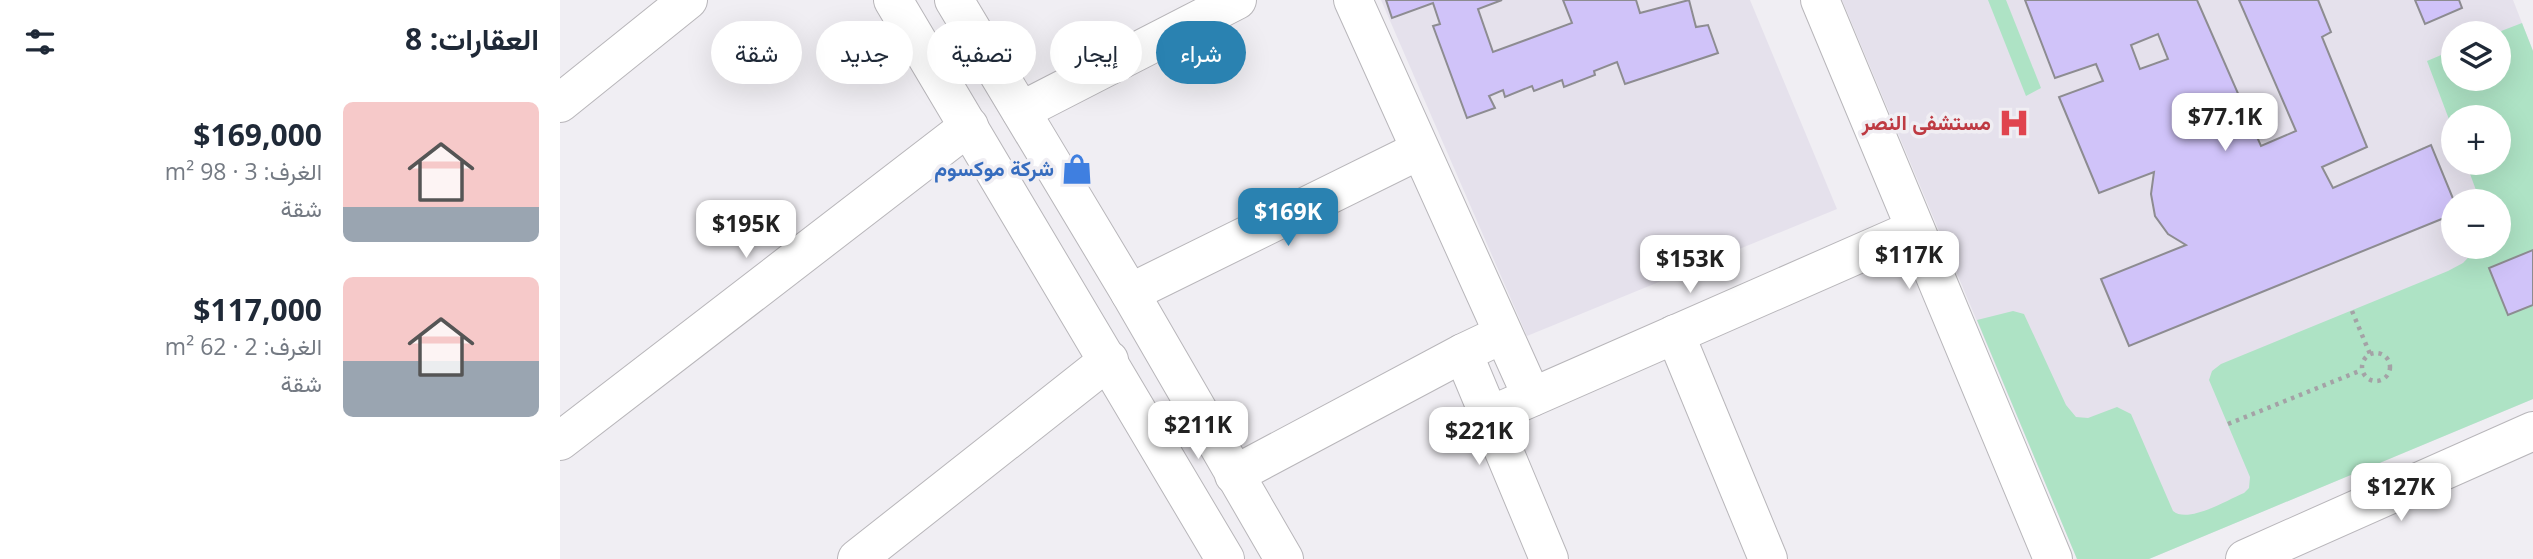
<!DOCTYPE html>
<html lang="ar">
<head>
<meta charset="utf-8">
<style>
	:root { --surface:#fff; --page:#f6f6f7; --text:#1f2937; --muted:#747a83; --accent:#2a82b1 }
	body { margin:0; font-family:"Open Sans",Vazirmatn,sans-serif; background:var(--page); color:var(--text); direction:rtl; height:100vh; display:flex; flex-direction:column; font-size:26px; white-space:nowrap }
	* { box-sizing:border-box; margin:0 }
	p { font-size:23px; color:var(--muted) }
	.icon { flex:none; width:38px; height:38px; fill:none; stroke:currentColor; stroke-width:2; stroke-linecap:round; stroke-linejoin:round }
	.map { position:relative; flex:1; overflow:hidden; direction:ltr }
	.side { display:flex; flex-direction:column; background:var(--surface); width:560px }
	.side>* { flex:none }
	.hud { position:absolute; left:21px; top:21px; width:665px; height:63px; direction:rtl; display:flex; gap:14px }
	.tools { position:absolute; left:1881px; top:21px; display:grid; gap:14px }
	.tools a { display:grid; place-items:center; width:70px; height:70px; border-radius:50%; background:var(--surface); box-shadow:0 7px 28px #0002; font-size:35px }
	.price { position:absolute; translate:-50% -60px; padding:0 16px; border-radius:14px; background:#fff; color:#222; font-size:23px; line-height:46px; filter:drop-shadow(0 2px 4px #0008) }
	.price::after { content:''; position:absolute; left:50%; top:42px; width:21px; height:16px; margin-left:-10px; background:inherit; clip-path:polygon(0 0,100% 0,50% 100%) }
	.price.selected { background:var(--accent); color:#fff }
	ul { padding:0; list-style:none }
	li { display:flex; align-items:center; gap:21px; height:175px; padding:0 21px }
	li span { display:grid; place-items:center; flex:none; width:196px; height:140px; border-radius:10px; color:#555 }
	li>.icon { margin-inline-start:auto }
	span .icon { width:84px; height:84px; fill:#fffc; stroke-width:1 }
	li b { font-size:30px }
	h2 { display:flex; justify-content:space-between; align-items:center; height:84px; padding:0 21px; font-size:30px }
	.chip { padding:0 24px; border-radius:32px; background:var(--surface); box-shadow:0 7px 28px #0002; font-size:24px; line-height:63px }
	.chip.selected { background:var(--accent); color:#fff }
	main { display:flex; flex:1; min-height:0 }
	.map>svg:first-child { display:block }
</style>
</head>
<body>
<main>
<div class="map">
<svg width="1973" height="559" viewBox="0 0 1973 559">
	<rect width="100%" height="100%" fill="#f0eef3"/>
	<g fill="#e5e1ec" fill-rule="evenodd">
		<polygon points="821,0 1190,0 1277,209 967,336"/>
		<path d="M 1282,0 L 1953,0 L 1973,51 L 1973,399 L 1589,559 L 1517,559 ZM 1894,33 L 1939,33 L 1939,79 L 1894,79 ZM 1894,117 L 1939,117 L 1939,163 L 1894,163 ZM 1894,201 L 1939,201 L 1939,247 L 1894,247 Z"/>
	</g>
	<g fill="#aee3c5">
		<polygon points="1428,0 1446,0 1481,88 1466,96"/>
		<path d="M 1962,23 L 1973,51 L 1973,399 L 1589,559 L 1517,559 L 1417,320 L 1453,311 L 1464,314 L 1506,405 L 1516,417 L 1528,418 L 1557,407 L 1571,414 L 1613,511 C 1628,524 1667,500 1684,493 L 1689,488 L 1690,477 L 1649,380 L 1652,371 L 1661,364 L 1888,271 L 1903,263 L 1918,247 L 1939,247 L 1939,201 L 1920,201 L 1906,163 L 1939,163 L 1939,117 L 1894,117 L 1893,130 L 1867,61 L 1893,50 L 1894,79 L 1939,79 L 1939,33 L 1936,33 Z"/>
	</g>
	<g fill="#d0c3f9" stroke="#8d8c91" stroke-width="2" fill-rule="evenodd">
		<polygon points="826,0 942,0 918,9 933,52 1012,23 1003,0 1076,0 1080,13 1129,0 1136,27 1148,25 1158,53 1065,84 1057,62 1034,71 1035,75 1004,87 1002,80 974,91 972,86 945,97 943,90 929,96 935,108 907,118 873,26 880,24 873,3 832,18"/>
		<path d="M 1465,0 L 1637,0 L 1701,146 L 1736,131 L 1679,0 L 1758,0 L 1771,32 L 1762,37 L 1807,147 L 1762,167 L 1773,188 L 1871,145 L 1894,201 L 1894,214 L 1569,346 L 1541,279 L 1626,245 L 1608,234 L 1595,216 L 1591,194 L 1594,172 L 1539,193 L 1499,97 L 1543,81 L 1536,64 L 1495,78 ZM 1598,34 L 1608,59 L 1580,69 L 1571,45 Z"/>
		<polygon points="1855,0 1899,0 1902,8 1865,24"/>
		<polygon points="1973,250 1973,305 1948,315 1929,268"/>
	</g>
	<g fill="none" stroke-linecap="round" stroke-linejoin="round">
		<defs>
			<g id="minor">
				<polyline points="793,0 972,397"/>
				<polyline points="1260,0 1493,559"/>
				<polyline points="0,103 128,0"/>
				<polyline points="461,111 677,0"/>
				<polyline points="570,293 860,150"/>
				<polyline points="1115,334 1208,559"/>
				<polyline points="903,353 989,559"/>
				<polyline points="929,416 1355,229"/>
				<polyline points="0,441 409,126"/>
				<polyline points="674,475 903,353 943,334"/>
				<polyline points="297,559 549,360"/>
				<polyline points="1685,559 1973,431"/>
			</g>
			<g id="major">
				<polyline points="333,0 665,559"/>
				<polyline points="394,0 570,293 724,559"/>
			</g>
		</defs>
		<use href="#minor" stroke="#b8b6ba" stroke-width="40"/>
		<use href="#major" stroke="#b8b6ba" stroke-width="40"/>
		<g stroke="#a4a2a6" stroke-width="4.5" stroke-dasharray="3.5 5" stroke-linecap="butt">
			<polyline points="1792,311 1810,354"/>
			<circle cx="1816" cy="367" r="14"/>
			<polyline points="1668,424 1802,370"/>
		</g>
		<use href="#minor" stroke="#fff" stroke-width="38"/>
		<use href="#major" stroke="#fff" stroke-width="38"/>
	</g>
	<defs>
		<symbol id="hospital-bare" viewBox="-9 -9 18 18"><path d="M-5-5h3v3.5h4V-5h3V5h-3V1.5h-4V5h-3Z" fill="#e0444e" stroke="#f0eef3" stroke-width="2.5" paint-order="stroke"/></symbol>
		<symbol id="shop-bare" viewBox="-9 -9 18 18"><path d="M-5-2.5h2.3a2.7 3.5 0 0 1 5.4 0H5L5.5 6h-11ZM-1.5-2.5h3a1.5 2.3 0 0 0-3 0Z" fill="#3f7fe0" stroke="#f0eef3" stroke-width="2.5" paint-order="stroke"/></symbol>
	</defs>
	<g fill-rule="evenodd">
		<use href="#hospital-bare" x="1432" y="101" width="44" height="44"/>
		<use href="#shop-bare" x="495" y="147" width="44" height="44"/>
	</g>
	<g text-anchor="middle" stroke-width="7" stroke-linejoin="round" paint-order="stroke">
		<g font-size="21" font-weight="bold" fill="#be3a42" stroke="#f0eef3" text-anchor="end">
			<text x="1431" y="130">مستشفى النصر</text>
		</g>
		<g font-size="21" font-weight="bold" fill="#366cbe" stroke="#f0eef3" text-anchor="end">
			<text x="494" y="176">شركة موكسوم</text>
		</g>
	</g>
</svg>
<div class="tools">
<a><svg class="icon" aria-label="layers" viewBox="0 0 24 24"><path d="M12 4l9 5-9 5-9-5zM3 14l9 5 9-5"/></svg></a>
<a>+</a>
<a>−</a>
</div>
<b class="price" style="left:1665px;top:153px">$77.1K</b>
<b class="price selected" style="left:728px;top:248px">$169K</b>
<b class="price" style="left:186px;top:260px">$195K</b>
<b class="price" style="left:1349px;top:291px">$117K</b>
<b class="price" style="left:1130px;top:295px">$153K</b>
<b class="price" style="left:638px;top:461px">$211K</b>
<b class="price" style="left:919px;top:467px">$221K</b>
<b class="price" style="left:1841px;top:523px">$127K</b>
<div class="hud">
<a class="chip selected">شراء</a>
<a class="chip">إيجار</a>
<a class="chip">تصفية</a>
<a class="chip">جديد</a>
<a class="chip">شقة</a>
</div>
</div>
<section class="side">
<h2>العقارات: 8<svg class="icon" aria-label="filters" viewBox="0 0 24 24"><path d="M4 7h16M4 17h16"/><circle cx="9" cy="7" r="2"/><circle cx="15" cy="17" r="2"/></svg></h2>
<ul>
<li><span style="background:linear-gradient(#f6c9c9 75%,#9aa5b1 0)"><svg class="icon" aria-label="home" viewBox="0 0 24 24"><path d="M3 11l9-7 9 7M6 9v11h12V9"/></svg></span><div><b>$169,000</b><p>الغرف: 3 · 98 m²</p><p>شقة</p></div></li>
<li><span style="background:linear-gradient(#f6c9c9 60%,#9aa5b1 0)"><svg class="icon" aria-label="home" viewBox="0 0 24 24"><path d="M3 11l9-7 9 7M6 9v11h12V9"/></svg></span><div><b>$117,000</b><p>الغرف: 2 · 62 m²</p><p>شقة</p></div></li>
</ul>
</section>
</main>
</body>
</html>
